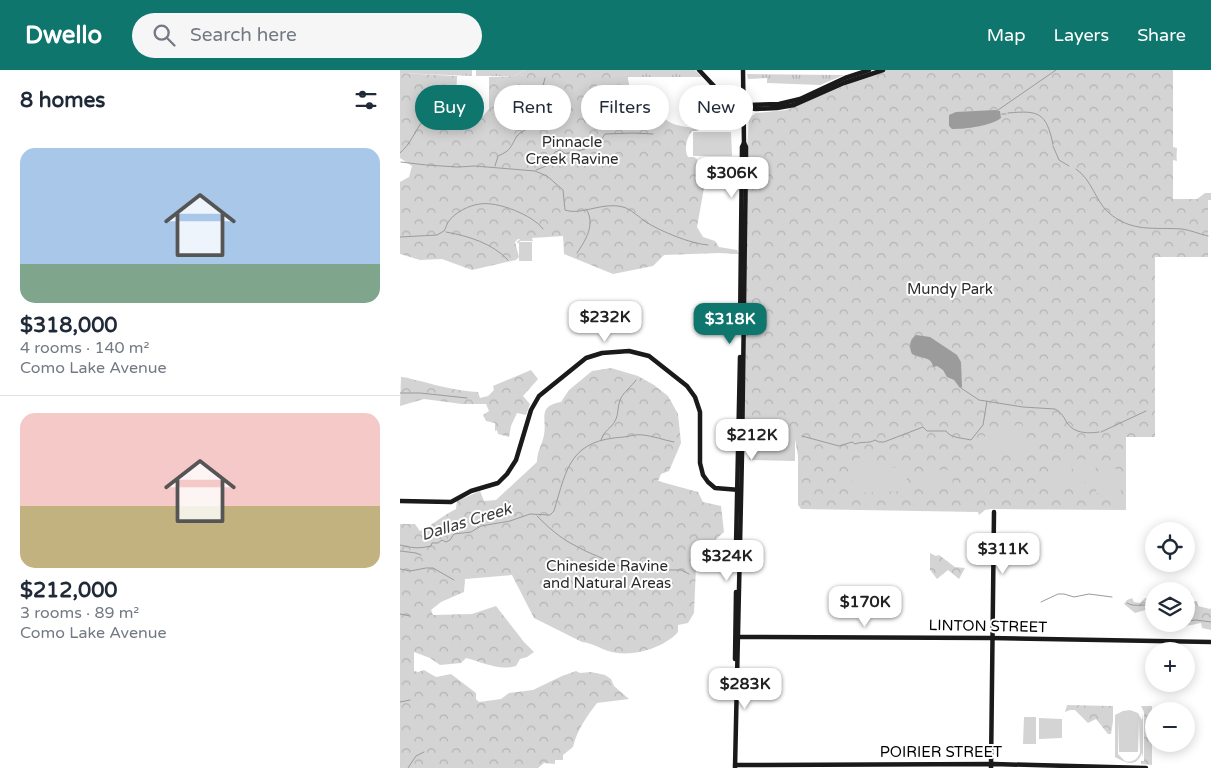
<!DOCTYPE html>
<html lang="en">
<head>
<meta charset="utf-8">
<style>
	:root { --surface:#fff; --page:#f6f6f7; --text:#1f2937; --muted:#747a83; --line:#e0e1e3; --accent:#0f766e }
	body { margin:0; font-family:"Varela Round",sans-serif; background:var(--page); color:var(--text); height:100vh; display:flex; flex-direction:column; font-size:19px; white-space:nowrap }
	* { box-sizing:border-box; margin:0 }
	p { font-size:16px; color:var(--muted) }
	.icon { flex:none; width:28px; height:28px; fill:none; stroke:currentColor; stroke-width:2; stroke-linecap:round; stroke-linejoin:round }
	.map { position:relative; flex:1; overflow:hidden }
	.side { display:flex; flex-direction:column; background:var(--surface); width:400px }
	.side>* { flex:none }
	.top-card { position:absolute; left:15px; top:15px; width:475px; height:45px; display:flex; gap:10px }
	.controls { position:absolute; left:745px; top:452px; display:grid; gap:10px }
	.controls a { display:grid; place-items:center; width:50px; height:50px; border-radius:50%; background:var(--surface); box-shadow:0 2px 12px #0003; font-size:25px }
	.price { position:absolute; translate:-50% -42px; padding:0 11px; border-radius:10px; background:#fff; color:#222; font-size:16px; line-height:32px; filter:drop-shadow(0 1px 2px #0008) }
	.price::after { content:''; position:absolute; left:50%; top:30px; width:15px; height:11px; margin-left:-8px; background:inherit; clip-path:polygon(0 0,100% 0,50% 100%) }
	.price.current { background:var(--accent); color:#fff }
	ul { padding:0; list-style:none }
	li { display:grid; align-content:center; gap:10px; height:265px; padding:0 20px }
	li+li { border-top:1px solid var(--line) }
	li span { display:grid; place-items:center; height:155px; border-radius:15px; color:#555 }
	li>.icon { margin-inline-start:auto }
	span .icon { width:90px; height:90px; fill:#fffc; stroke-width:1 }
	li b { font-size:21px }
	h2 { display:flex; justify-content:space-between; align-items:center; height:60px; padding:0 20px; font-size:21px }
	.pill { padding:0 18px; border-radius:22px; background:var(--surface); box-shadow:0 2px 12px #0003; font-size:18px; line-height:45px }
	.pill.current { background:var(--accent); color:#fff }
	header { display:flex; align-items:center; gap:30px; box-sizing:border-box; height:70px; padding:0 25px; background:var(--accent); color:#fff }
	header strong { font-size:24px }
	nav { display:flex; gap:28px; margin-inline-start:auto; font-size:18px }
	.search { width:350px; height:45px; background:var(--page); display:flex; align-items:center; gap:12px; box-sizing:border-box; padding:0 18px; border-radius:28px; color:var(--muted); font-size:19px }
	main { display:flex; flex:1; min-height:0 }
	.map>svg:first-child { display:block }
</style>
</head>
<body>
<header>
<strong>Dwello</strong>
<div class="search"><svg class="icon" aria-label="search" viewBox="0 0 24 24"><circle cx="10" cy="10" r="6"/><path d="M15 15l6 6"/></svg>Search here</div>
<nav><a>Map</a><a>Layers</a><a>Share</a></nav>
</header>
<main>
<section class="side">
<h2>8 homes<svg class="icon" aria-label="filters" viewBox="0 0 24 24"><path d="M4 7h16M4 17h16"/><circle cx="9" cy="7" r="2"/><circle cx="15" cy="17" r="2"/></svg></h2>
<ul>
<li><span style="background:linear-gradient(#a9c7e8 75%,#7fa58c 0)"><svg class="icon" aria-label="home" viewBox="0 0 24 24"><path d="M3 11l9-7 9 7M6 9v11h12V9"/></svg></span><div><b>$318,000</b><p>4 rooms · 140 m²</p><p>Como Lake Avenue</p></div></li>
<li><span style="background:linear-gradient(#f6c9c9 60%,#c2b280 0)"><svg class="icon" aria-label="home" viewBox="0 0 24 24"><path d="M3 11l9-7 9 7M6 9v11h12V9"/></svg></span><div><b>$212,000</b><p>3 rooms · 89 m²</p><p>Como Lake Avenue</p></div></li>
</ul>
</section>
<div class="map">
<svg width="811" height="698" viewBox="0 0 811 698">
	<defs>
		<pattern id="grass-tufts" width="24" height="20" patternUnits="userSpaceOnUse" patternTransform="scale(1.25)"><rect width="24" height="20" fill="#d4d4d4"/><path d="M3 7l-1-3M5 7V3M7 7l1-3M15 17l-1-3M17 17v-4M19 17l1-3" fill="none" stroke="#b4b4b4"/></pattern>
		<pattern id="forest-crowns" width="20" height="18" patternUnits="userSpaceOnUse" patternTransform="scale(1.25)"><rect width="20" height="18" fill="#d4d4d4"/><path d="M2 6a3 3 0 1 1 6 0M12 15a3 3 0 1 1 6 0" fill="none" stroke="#b4b4b4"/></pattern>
	</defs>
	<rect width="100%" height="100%" fill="#fff"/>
	<g fill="url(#grass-tufts)">
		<polygon points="0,0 72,0 72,6 0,3"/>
		<polygon points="76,0 125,0 114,6 76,6"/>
		<polygon points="226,0 295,0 302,7 227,7"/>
		<polygon points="347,4 444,5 420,15 367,13 367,8 348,9"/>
	</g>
	<g fill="url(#forest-crowns)">
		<path d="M 125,0 L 226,0 L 232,28 L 256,35 C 262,55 281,57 299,58 L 298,61 L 292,61 C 286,69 284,79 288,87 L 294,87 L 297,89 L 298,108 L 304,118 L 297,157 L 303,167 L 315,171 L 319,177 L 337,180 L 339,184 L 319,183 L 264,185 L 253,196 L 213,204 L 164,184 L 163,166 L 132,168 L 133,171 L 120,171 L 118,173 L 117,172 L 120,169 L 118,169 L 115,172 L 119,187 L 116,190 L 72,200 L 42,189 L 20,190 L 0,184 L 0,112 L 9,107 L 12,96 L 0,88 L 0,3 L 57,6 L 56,37 L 58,41 L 71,49 L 83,46 L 89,39 L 89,7 L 114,6 Z"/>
		<path d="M 486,0 L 773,0 L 773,77 L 777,78 C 777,82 776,86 777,91 L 773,90 L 773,129 L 797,129 L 805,123 L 811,123 L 811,130 L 808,130 L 808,187 L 755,187 L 755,367 L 726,367 L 726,440 L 591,439 L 585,440 L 579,445 L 578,442 L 401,439 L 398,435 L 398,386 L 395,369 L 348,366 L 347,359 L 343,359 L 346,94 L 349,48 L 356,43 L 386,40 L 477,2 Z"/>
		<path d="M 211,298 L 238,306 L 254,315 L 268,326 L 278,344 L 281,373 L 269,401 L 261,404 L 258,411 L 298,422 L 303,432 L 321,436 L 324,462 L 301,483 L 296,496 L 294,543 L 288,553 L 278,555 L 278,562 C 263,579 230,588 208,581 C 199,578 192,573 182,572 L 134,548 L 112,505 L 65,509 L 64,522 L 41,532 L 31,540 L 33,545 L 72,544 L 96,536 L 124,572 L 134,582 L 127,587 L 120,589 L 116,596 C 99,601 82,592 66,588 L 61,593 L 40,595 L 30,588 L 14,582 L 14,601 L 18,602 L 24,600 L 36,607 L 51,604 L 76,623 L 76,629 L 79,632 L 101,629 L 109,623 L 133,620 L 162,606 L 176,601 L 180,603 L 191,602 L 205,605 L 211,609 L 214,616 L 229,629 L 197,633 C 187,646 177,660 173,677 L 163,685 L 163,690 L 155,690 L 155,694 L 144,693 L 138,698 L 0,698 L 0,454 L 15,454 L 20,461 C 33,455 43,445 56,439 L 57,431 L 80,421 L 84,431 L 96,430 L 137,392 C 137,381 142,375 144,365 C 147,349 137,336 161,332 L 169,320 L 192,301 Z"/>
		<path d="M 131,300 L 138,309 L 123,326 L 130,334 L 126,345 L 117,343 L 111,356 L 109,367 L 98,364 L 97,360 L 95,361 L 95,353 L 86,351 L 83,345 L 89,341 L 86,334 L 62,334 L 24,329 L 0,336 L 1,307 C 8,307 13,310 20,311 C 39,316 58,321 78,322 L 80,328 L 88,326 L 94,320 L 93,316 Z"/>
		<polygon points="530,483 536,486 539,485 555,497 565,498 559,509 548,500 537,509 530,500"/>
		<polygon points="789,522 792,524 793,531 797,531 798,536 810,539 811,538 811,560 802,558 801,553 780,557 772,554 786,554 786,547 793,546 790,540"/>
		<polygon points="732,528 734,532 740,533 745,528 754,530 754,542 749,539 735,543 724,534 727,530"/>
		<polygon points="667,635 713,636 713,651 711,664 708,664 696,649 688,653 675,640 670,640 665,642"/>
		<polygon points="741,636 752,636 752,695 741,694 741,691 744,691 744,642"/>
	</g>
	<g fill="#d4d4d4" fill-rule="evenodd">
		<polygon points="293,62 331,62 332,86 293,86"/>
		<rect x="119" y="172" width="13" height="19"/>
		<polygon points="622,354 627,380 587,389 583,369 588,361"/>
		<polygon points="350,366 395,368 395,391 350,390 349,389"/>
		<path d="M 459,388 C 469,388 479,390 486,399 L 488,397 L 507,398 L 507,421 L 454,423 L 452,413 L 455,390 Z"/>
		<path d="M 675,389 L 696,390 C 697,405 690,414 674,414 Z"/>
		<path d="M 672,393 L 671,417 L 649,414 C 650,401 659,395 672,393 Z"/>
		<polygon points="535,397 538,400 550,400 553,402 552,419 538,417 533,421 522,421 516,415 528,406"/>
		<path d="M 710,399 L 719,399 L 721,401 L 721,422 L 719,424 L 696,423 C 696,412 699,404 710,399 Z"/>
		<path d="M 730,640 L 738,643 L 742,650 L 743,644 L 743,688 L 742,683 C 736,698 726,693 715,687 L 715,645 L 723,641 ZM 718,648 L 719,682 L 738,682 L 739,649 L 739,650 L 740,683 C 737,690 732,693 725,691 L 718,684 Z"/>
		<polygon points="624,647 636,647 636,674 623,674"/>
		<polygon points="639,648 662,649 662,668 639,669"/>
	</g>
	<g fill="#9b9b9b">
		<path d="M 595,40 L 600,41 L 601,48 C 591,56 566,59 552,59 L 549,56 L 549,45 L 556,42 Z"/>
		<path d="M 516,265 L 530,267 L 557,285 L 561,292 L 562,317 L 560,318 L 554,310 L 547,307 L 543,300 L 537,296 L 533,297 C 532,286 520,289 512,284 C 509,277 509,270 516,265 Z"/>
	</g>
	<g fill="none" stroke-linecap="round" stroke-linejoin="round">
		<g stroke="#9b9b9b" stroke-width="1">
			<polyline points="598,40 656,0"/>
			<path d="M 608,43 C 640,40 646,43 653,74"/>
			<polyline points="602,44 606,44"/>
			<polyline points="653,76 659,90 669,96"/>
			<path d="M 0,83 C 12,72 13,64 22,52"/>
			<path d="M 1,92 L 26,95 L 58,97 L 75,96 L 135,101 L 147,106 L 163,120 L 165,140 C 182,146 205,130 226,138 C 233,141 240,148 246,152 C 260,161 291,174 308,175"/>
			<path d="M 95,96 L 98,86 C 112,80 110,77 117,66 C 120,62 126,60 130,57 L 138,35 L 145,8"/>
			<path d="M 676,99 C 692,110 695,130 708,142 C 731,163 755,157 782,159 C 790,160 799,164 808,166"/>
			<path d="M 136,100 L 146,96 L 155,82 L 160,80 L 166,84 C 181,80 198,78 205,64 L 233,63 L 253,64"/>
			<path d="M 46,162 C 68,166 92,173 108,190"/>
			<path d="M 0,167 L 37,165 L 44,161 C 46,158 47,153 49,151 C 55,142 70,135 80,134 C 97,131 133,145 143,159"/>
			<path d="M 177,183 C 186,170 196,153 186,139"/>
			<path d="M 561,318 L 579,330 L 623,337 L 655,339 C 661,342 663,346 666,351 C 672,363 687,364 699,362"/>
			<polyline points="0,323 20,323 67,328"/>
			<polyline points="701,362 746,341"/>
			<path d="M 402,366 L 439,376 L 452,372 L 455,374 C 462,371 469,374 475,370 L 479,372 L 484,372 L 523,357 L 527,361 L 546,361 C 550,368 563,368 571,370 L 583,355 L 587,331"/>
			<path d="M 201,370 C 204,360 211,359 215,351 C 219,344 217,336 221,328 C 224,322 232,316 236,310"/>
			<path d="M 137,446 C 148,457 160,468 174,475 C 189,484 207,489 223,498 L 235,495 L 254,495 L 269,500 L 281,500 L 289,504"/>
			<path d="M 0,475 C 13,478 17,479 31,476 L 32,473 L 38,473 L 42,470 L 46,472 L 50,470 L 54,464 L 71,462 L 81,456 L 110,451 L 130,444 L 150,445 L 154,441 C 167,396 171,370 224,367 C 230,366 237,364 243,365 C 254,366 263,370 274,372"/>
			<polyline points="0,481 16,483 21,485"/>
			<polyline points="0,499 10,501 26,498 33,498 54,510"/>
			<polyline points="641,532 658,524 664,524 674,527 689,524 712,527"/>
			<path d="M 727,533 C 735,538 744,533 754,536"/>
			<polyline points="0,544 10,546"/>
			<polyline points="786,551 796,550 811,552"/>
			<polyline points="0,632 10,630"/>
			<polyline points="8,698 16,686 24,682"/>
		</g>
		<g stroke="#1a1a1a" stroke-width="4.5">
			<polyline points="299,0 327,30 340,37 356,39 377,38 394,35 444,13 483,0"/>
			<polyline points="322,23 347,35 379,34 400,29 445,8 469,0"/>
			<polyline points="340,259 342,77 344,73"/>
			<polyline points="0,431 51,432 71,421 98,413 107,404 116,390 131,340 139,326 186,288 202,283 229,281 249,286 287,316 295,327 300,342 300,393 303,405 308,412 315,418 340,420"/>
			<polyline points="336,476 340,287"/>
			<polyline points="337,567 590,568 811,572"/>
			<polyline points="335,589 336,522"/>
			<polyline points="335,695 594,694 746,698"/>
			<polyline points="335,698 342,385 346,86 346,77 344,73 343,0"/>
			<polyline points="591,698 594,442"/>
		</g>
	</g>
	<g text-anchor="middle" stroke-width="4" stroke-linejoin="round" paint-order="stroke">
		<g font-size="15" fill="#2b2b2b" stroke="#fff">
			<text x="172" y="77">Pinnacle<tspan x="172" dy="17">Creek Ravine</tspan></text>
			<text x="550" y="224">Mundy Park</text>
			<text x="207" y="501">Chineside Ravine<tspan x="207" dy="17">and Natural Areas</tspan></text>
		</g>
		<g font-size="15" fill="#000" stroke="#fff">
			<text transform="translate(588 556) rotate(1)" y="5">LINTON STREET</text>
			<text x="541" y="687">POIRIER STREET</text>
		</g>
		<g font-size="16" font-style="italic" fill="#3c3c3c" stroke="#fff">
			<text transform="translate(66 451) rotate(-17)" y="6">Dallas Creek</text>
		</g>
	</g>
</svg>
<div class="controls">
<a><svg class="icon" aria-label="locate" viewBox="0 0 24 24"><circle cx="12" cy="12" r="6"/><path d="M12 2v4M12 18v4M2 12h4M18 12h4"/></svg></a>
<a><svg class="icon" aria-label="layers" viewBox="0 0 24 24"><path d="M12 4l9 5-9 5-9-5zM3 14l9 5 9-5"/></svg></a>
<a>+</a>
<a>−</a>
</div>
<b class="price" style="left:332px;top:129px">$306K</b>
<b class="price" style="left:205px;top:273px">$232K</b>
<b class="price current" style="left:330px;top:275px">$318K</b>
<b class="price" style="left:352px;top:391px">$212K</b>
<b class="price" style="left:603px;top:505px">$311K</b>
<b class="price" style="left:327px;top:512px">$324K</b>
<b class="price" style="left:465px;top:558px">$170K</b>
<b class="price" style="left:345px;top:640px">$283K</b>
<div class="top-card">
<a class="pill current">Buy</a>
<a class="pill">Rent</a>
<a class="pill">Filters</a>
<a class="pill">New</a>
</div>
</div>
</main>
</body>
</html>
